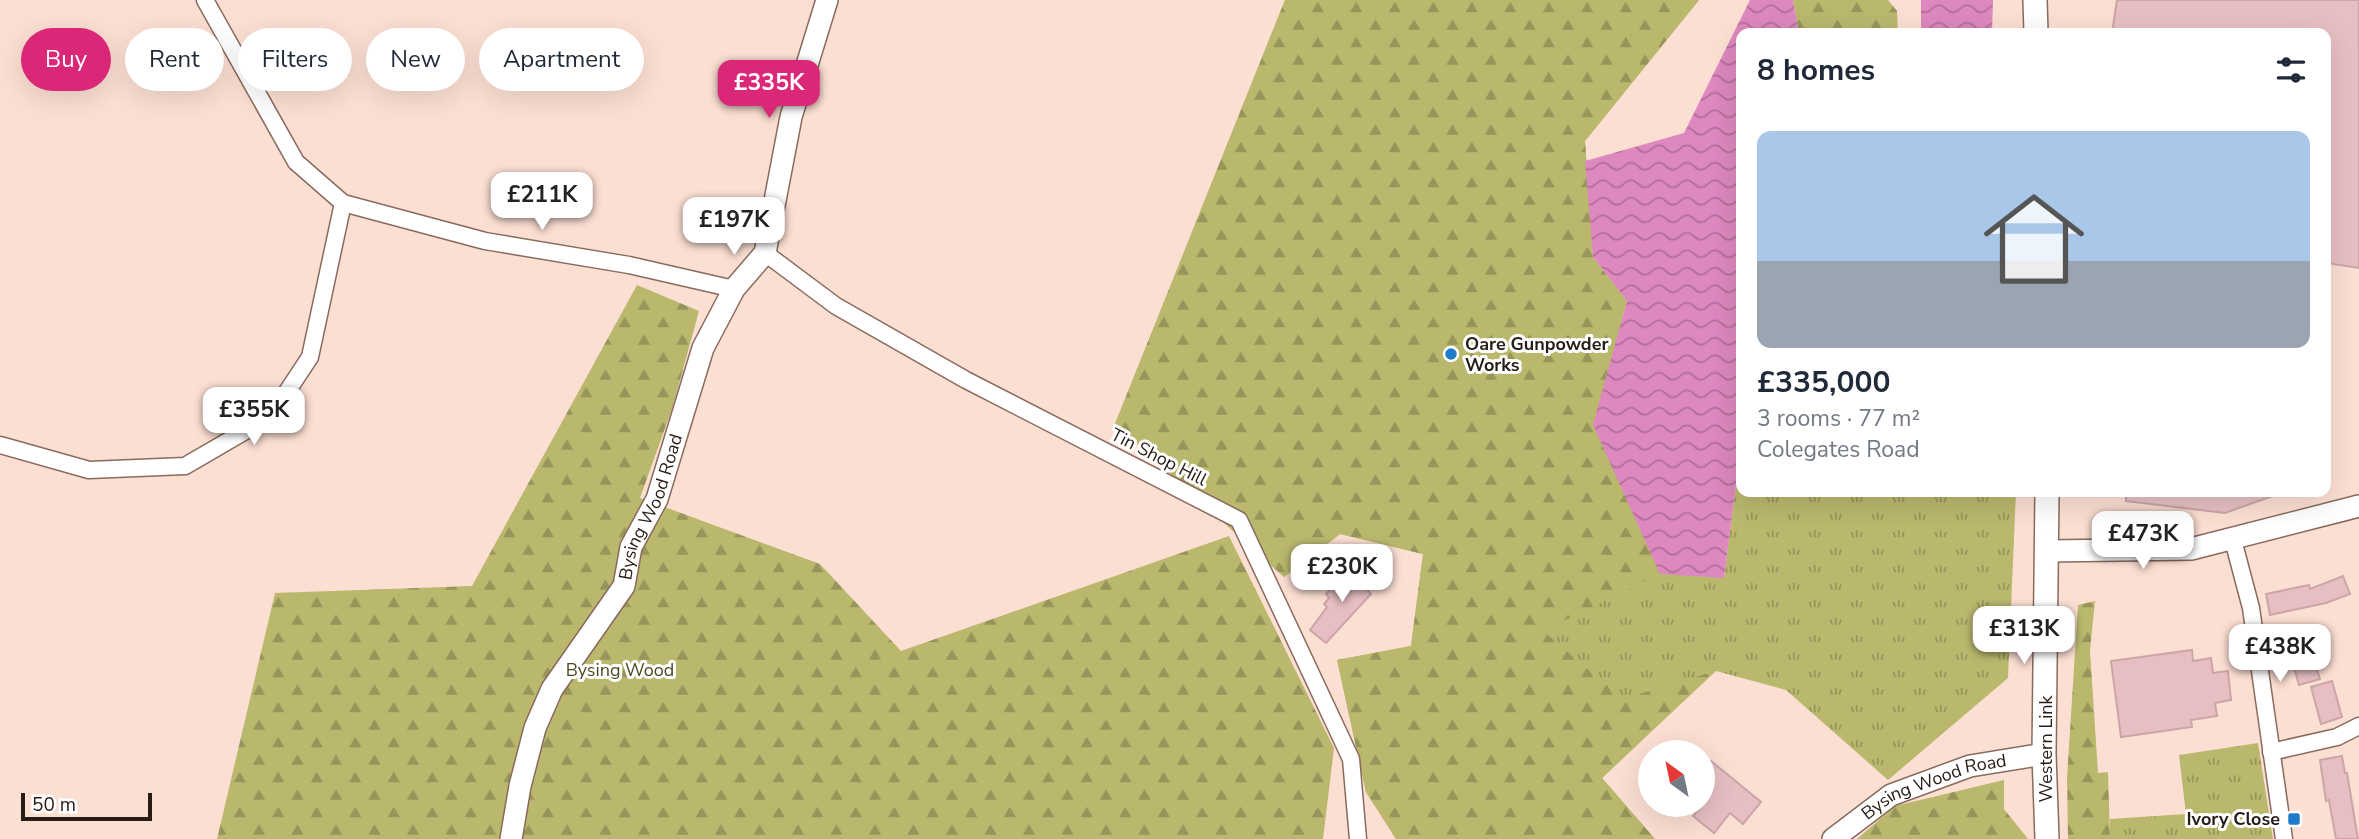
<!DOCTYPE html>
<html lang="en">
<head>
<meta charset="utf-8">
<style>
	:root { --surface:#fff; --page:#f6f6f7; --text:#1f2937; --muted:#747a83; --line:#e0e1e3; --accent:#db2777 }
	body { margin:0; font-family:"Nunito Sans",sans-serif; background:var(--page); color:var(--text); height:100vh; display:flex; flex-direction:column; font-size:26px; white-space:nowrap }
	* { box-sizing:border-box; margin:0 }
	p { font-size:23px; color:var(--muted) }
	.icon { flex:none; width:38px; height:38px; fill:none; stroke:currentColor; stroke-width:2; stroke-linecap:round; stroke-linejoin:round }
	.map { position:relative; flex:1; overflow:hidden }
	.drawer { position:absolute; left:1736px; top:28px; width:595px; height:469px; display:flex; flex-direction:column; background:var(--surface); border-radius:14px; box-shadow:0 7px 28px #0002 }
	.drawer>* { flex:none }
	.guide { position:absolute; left:21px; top:28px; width:665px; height:63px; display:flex; gap:14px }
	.needle { width:46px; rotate:327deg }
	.tools { position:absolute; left:1638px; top:740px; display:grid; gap:14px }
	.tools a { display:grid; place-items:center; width:77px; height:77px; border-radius:50%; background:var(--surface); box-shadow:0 7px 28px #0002; font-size:35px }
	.scale { position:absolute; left:21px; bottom:18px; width:131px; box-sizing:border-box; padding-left:7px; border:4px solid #281c16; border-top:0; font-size:19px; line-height:24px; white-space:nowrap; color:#281c16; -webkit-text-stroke:5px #fff; paint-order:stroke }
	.price { position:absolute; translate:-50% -60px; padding:0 16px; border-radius:14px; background:#fff; color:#222; font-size:23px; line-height:46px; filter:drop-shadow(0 2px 4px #0008) }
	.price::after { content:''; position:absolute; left:50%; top:42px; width:21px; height:16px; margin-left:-10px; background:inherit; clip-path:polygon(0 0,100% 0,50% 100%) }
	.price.selected { background:var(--accent); color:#fff }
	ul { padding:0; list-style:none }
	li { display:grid; align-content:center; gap:14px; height:371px; padding:0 21px }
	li+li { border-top:2px solid var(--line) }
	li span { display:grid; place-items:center; height:217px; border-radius:14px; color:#555 }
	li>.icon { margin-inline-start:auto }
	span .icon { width:126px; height:126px; fill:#fffc; stroke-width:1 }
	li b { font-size:30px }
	h2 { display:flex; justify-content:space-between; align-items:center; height:84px; padding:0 21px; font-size:30px }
	.pill { padding:0 24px; border-radius:32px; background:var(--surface); box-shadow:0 7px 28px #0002; font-size:24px; line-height:63px }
	.pill.selected { background:var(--accent); color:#fff }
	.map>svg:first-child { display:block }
</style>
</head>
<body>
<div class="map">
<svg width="2359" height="839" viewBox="0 0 2359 839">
	<defs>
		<pattern id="grass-tufts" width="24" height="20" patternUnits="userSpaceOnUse" patternTransform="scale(1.75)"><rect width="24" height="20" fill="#bab86d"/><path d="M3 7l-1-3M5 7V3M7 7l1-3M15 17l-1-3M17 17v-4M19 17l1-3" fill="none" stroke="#979559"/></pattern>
		<pattern id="forest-firs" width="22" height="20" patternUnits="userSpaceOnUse" patternTransform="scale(1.75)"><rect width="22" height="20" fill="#bab86d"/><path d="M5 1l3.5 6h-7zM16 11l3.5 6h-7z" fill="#979559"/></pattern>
		<pattern id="water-waves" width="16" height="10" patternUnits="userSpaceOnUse" patternTransform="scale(1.75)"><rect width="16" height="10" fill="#dd88be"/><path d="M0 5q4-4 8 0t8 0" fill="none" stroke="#b36e99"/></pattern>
	</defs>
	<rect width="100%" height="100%" fill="#fcdfd3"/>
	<g fill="url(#grass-tufts)">
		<polygon points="1285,0 1699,0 1585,141 1593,257 1724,578 1741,446 1741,492 2016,492 2008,678 1888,780 1786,690 1716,671 1602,778 1655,839 1396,839 1366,792 1337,660 1411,646 1423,554 1340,534 1284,577 1115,424"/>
		<polygon points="2258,743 2273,839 2110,839 2110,819 2186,814 2179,755"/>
	</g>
	<g fill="url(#forest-firs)">
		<polygon points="1285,0 1699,0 1585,141 1593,257 1627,301 1593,425 1660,574 1543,631 1623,699 1715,671 1602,778 1655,839 1396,839 1366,792 1337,660 1411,646 1423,554 1340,534 1284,577 1115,424"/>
		<polygon points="1793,0 1888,0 1897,11 1898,33 1799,33"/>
		<polygon points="637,285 699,311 673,406 640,498 820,564 901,651 1229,536 1334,748 1323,839 217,839 275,593 472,586"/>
		<polygon points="2095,601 2090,650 2098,773 2108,772 2110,839 2068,839 2067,778 2078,605"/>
		<polygon points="2004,780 2004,809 2028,839 1857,839 1895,806"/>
	</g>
	<g fill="url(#water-waves)">
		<polygon points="1750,0 1793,0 1799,33 1741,33 1741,446 1724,578 1660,574 1593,425 1627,301 1593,257 1585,161 1684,133"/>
		<polygon points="1921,0 1993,0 1992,33 1921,33"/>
	</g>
	<g fill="#e7bfc2" stroke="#cba5a8" stroke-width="2">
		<polygon points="2117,0 2359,0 2359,268 2326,263 2326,33 2112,33"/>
		<polygon points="2126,492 2278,492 2278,494 2225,513 2126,501"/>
		<polygon points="1352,569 1372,585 1368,591 1371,594 1326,643 1310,630 1327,607 1324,604 1329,598 1326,594 1345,572 1348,574"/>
		<polygon points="2343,576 2350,594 2326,603 2270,615 2266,594 2309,585 2310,589"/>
		<polygon points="2315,643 2320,657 2314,659 2320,679 2299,685 2289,651"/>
		<polygon points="2192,650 2193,661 2211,658 2213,673 2228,671 2231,700 2215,703 2217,716 2191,720 2192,727 2121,737 2111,661"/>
		<polygon points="2332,681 2342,717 2321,724 2311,687"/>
		<polygon points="2342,756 2345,773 2347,773 2358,839 2336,839 2329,800 2326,801 2320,760"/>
		<polygon points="1711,761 1761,802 1743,824 1730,813 1714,833 1693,816 1703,805 1703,772"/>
	</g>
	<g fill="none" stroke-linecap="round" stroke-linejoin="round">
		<defs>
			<g id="minor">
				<polyline points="205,0 296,162 343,203 485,241 629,265 734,289"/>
				<polyline points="765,253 836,306 966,380 1239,520 1351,759 1358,839"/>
				<polyline points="0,445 89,470 185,466 271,416 310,357 343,203"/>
				<polyline points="2233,540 2251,608 2284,839"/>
				<polyline points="2271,752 2337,737 2359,726"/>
			</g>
			<g id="tertiary">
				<polyline points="2048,551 2191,549 2359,506"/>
				<path id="s1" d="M 511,839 L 520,786 L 535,728 L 552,689 L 624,586 L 631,547 L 657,499 L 703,348 L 734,289 L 765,253 L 791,117 L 827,0"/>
				<path id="s2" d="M 1833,839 L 1891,795 L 1970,766 L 2044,754"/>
			</g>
			<g id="secondary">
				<polyline points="2035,0 2036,33"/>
				<polyline points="2047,839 2044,754 2047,492"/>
			</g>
		</defs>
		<use href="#minor" stroke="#896a5d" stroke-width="19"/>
		<use href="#tertiary" stroke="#896a5d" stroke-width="24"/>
		<use href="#secondary" stroke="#896a5d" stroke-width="26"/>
		<use href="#minor" stroke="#fff" stroke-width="16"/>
		<use href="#tertiary" stroke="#fff" stroke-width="21"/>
		<use href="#secondary" stroke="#fff" stroke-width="23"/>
	</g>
	<g fill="#1d7bc8" stroke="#fff" stroke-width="2.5">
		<circle cx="1451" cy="354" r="7"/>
		<rect x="2287" y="812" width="14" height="14" rx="3.5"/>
	</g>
	<g text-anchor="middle" stroke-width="6" stroke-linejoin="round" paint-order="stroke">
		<g font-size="18" font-weight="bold" fill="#281c16" stroke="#fff" text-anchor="start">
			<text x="1465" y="350">Oare Gunpowder<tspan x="1465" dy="21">Works</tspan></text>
			<text x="2280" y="825" text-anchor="end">Ivory Close</text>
		</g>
		<g font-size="18" fill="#281c16" stroke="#fff">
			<text transform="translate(1159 457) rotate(27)" y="6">Tin Shop Hill</text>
			<text dy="6" stroke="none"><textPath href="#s1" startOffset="366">Bysing Wood Road</textPath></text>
			<text transform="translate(2046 749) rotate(-90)" y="6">Western Link</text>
			<text dy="6" stroke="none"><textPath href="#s2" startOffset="116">Bysing Wood Road</textPath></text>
		</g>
		<g font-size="18" fill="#4b4a20" stroke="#fff">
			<text x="620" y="676">Bysing Wood</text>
		</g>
	</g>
</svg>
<div class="tools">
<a><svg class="needle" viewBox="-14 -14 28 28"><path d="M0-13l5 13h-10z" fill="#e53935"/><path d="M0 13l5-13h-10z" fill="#747a83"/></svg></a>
</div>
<div class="scale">50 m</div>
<b class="price selected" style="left:769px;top:120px">£335K</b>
<b class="price" style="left:542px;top:232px">£211K</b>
<b class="price" style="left:734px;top:257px">£197K</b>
<b class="price" style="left:254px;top:447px">£355K</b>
<b class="price" style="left:2143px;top:571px">£473K</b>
<b class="price" style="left:1342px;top:604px">£230K</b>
<b class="price" style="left:2024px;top:666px">£313K</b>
<b class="price" style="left:2280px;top:684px">£438K</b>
<div class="guide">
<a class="pill selected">Buy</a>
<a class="pill">Rent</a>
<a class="pill">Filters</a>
<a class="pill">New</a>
<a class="pill">Apartment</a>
</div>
<section class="drawer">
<h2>8 homes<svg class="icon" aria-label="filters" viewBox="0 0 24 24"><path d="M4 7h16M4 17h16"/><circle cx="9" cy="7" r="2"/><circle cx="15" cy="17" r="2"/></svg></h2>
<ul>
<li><span style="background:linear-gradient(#a9c7e8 60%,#9aa5b1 0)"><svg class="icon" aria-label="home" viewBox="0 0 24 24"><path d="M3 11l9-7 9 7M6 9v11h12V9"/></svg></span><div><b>£335,000</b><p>3 rooms · 77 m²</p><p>Colegates Road</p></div></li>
</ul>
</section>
</div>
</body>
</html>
